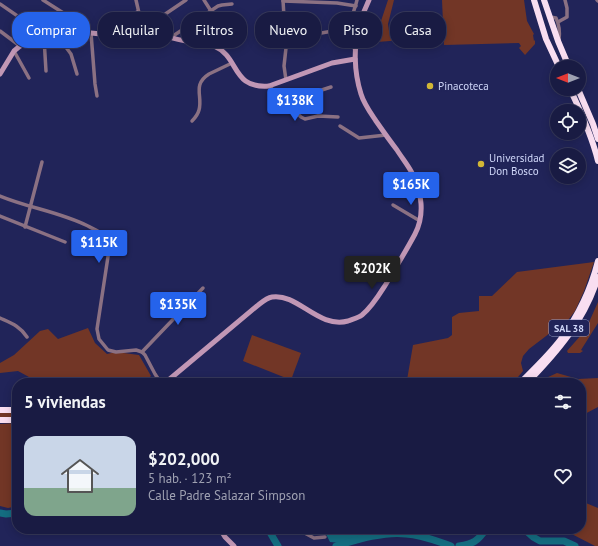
<!DOCTYPE html>
<html lang="es">
<head>
<meta charset="utf-8">
<style>
	:root { --surface:#191b43; --page:#22244a; --text:#f1f3f6; --muted:#9fa1b2; --line:#37395c; --accent:#2563eb }
	body { margin:0; font-family:"PT Sans",sans-serif; background:var(--page); color:var(--text); height:100vh; display:flex; flex-direction:column; font-size:15px; white-space:nowrap }
	* { box-sizing:border-box; margin:0 }
	p { font-size:13px; color:var(--muted) }
	.icon { flex:none; width:22px; height:22px; fill:none; stroke:currentColor; stroke-width:2; stroke-linecap:round; stroke-linejoin:round }
	.map { position:relative; flex:1; overflow:hidden }
	.drawer { position:absolute; left:12px; top:378px; width:574px; height:156px; display:flex; flex-direction:column; background:var(--surface); border-radius:16px; box-shadow:0 2px 10px #0003,0 0 0 1px var(--line) }
	.drawer>* { flex:none }
	.guide { position:absolute; left:12px; top:12px; width:574px; height:36px; display:flex; gap:8px }
	.needle { width:26px; rotate:270deg }
	.tools { position:absolute; left:550px; top:60px; display:grid; gap:8px }
	.tools a { display:grid; place-items:center; width:36px; height:36px; border-radius:50%; background:var(--surface); box-shadow:0 2px 10px #0003,0 0 0 1px var(--line); font-size:20px }
	.price { position:absolute; translate:-50% -34px; padding:0 9px; border-radius:4px; background:var(--accent); color:#fff; font-size:13px; line-height:26px; filter:drop-shadow(0 1px 2px #0008) }
	.price::after { content:''; position:absolute; left:50%; top:24px; width:12px; height:9px; margin-left:-6px; background:inherit; clip-path:polygon(0 0,100% 0,50% 100%) }
	.price.on { background:#222; color:#fff }
	ul { padding:0; list-style:none }
	li { display:flex; align-items:center; gap:12px; height:100px; padding:0 12px }
	li span { display:grid; place-items:center; flex:none; width:112px; height:80px; border-radius:12px; color:#555 }
	li>.icon { margin-inline-start:auto }
	span .icon { width:48px; height:48px; fill:#fffc; stroke-width:1 }
	li b { font-size:17px }
	h2 { display:flex; justify-content:space-between; align-items:center; height:48px; padding:0 12px; font-size:17px }
	.pill { padding:0 14px; border-radius:16px; background:var(--surface); box-shadow:0 2px 10px #0003,0 0 0 1px var(--line); font-size:14px; line-height:36px }
	.pill.on { background:var(--accent); color:#fff }
	.map>svg:first-child { display:block }
</style>
</head>
<body>
<div class="map">
<svg width="598" height="546" viewBox="0 0 598 546">
	<rect width="100%" height="100%" fill="#212459"/>
	<g fill="#723626">
		<polygon points="388,0 394,0 388,24 389,31 396,36 404,39 403,40 377,42 380,24"/>
		<polygon points="442,0 524,0 527,21 534,34 533,35 534,41 535,40 535,44 525,55 519,48 521,46 519,43 444,45"/>
		<polygon points="594,262 584,291 575,311 566,323 554,330 529,349 523,356 521,363 523,371 513,383 405,383 407,380 413,345 448,338 452,335 452,317 459,313 479,311 479,296 492,296 517,272"/>
		<polygon points="598,302 598,323 581,350 583,351 580,353 568,353 567,351 582,334 590,320"/>
		<polygon points="88,328 95,343 107,354 116,352 139,355 151,376 143,383 40,383 18,371 0,373 0,363 14,355 40,331 48,329 58,339"/>
		<polygon points="252,335 301,353 291,380 243,361"/>
		<polygon points="557,373 578,379 598,378 598,407 581,416 581,383 535,383"/>
		<rect x="0" y="412" width="17" height="6"/>
		<polygon points="17,423 17,506 8,508 0,506 0,424"/>
		<polygon points="581,501 598,508 598,546 595,546 562,529 581,529"/>
	</g>
	<path fill="#146d81" d="M 335,529 L 361,529 L 363,537 C 350,538 343,544 330,542 L 326,534 L 327,532 Z"/>
	<g fill="none" stroke-linecap="round" stroke-linejoin="round">
		<g stroke="#146d81" stroke-width="7">
			<polyline points="0,513 6,514 17,513"/>
			<polyline points="268,529 278,546"/>
			<polyline points="524,529 533,537 540,541 564,541 575,546"/>
			<path d="M 336,546 C 356,540 385,531 406,534 C 422,535 437,541 451,546"/>
			<path d="M 459,546 C 473,544 478,541 486,529"/>
		</g>
		<g stroke="#8b7183" stroke-width="3.5">
			<polyline points="43,0 65,14 68,32"/>
			<polyline points="136,0 139,13"/>
			<polyline points="204,0 211,11"/>
			<polyline points="283,0 284,17 287,39 284,66 286,80"/>
			<polyline points="597,0 598,1"/>
			<polyline points="283,1 337,3 356,6"/>
			<polyline points="0,4 48,37"/>
			<path d="M 550,17 L 556,18 C 560,26 560,32 559,40"/>
			<polyline points="558,22 567,17 567,8 565,0"/>
			<polyline points="149,26 152,23 186,0"/>
			<polyline points="0,31 20,46"/>
			<polyline points="63,32 65,46 71,54 77,74"/>
			<polyline points="91,33 95,84 97,96"/>
			<polyline points="44,38 46,71"/>
			<polyline points="170,38 218,6 222,5 232,4"/>
			<polyline points="287,39 350,28"/>
			<path d="M 356,49 C 353,48 350,46 349,43 C 346,31 354,12 357,0"/>
			<polyline points="14,51 29,78"/>
			<polyline points="269,86 301,117 305,119 318,116 338,117"/>
			<polyline points="285,102 331,87"/>
			<path d="M 192,121 C 195,118 198,114 199,110 C 203,96 192,85 209,74 L 232,63"/>
			<polyline points="340,126 359,138 386,135"/>
			<path d="M 0,196 C 29,208 60,212 88,226 C 93,229 100,231 104,236 C 107,240 108,245 109,250 L 97,329 L 99,339 L 108,350 L 116,352 L 136,350 L 142,352 L 145,355 L 155,374 L 161,383"/>
			<polyline points="393,205 420,221"/>
			<polyline points="0,216 65,242"/>
			<polyline points="25,227 42,162"/>
			<path d="M 0,318 C 11,323 20,326 27,337"/>
			<polyline points="142,352 203,288"/>
			<polyline points="297,529 314,538 325,537"/>
		</g>
		<g stroke="#c197b5" stroke-width="5">
			<path d="M 0,74 L 14,51 L 20,46 L 63,32 L 91,33 L 101,34 L 109,34 L 116,31 L 133,15 L 137,13 C 146,16 148,27 156,32 C 169,40 199,43 214,46 C 240,57 231,89 269,86 L 332,63 L 355,59"/>
			<path d="M 165,383 L 257,306 C 261,303 266,298 272,297 C 298,293 318,329 348,321 C 353,319 358,318 362,315 C 372,307 379,295 386,284 C 396,267 406,251 415,234 C 425,215 422,192 412,173 C 408,165 402,158 397,150 C 390,141 383,131 376,121 C 370,112 364,104 361,94 C 354,72 353,45 360,23 C 362,15 366,7 369,0"/>
			<polyline points="220,529 225,537 234,546"/>
		</g>
		<g stroke="#f9def1" stroke-width="6">
			<polyline points="534,0 546,39 559,67"/>
			<polyline points="544,0 558,41 569,67"/>
			<path d="M 570,89 C 581,112 592,136 598,161"/>
			<polyline points="578,89 593,124 598,139"/>
			<path d="M 520,383 C 534,369 549,355 561,339 C 578,316 591,289 598,261"/>
			<path d="M 527,383 C 557,352 585,320 598,277"/>
			<polyline points="0,410 17,410"/>
			<polyline points="0,420 17,420"/>
		</g>
	</g>
	<g fill="#d2b736" stroke="#212459" stroke-width="1.5">
		<circle cx="430" cy="86" r="4"/>
		<circle cx="481" cy="164" r="4"/>
	</g>
	<g text-anchor="middle" stroke-width="4" stroke-linejoin="round" paint-order="stroke">
		<rect fill="#212459" stroke="#9ba1c8" stroke-width="1" x="549" y="320" width="40" height="16" rx="3"/>
		<g font-size="10" font-weight="bold" fill="#cfd6f8">
			<text x="569" y="332">SAL 38</text>
		</g>
		<g font-size="11" fill="#cfd6f8" stroke="#212459" text-anchor="start">
			<text x="438" y="90">Pinacoteca</text>
			<text x="489" y="162">Universidad<tspan x="489" dy="13">Don Bosco</tspan></text>
		</g>
	</g>
</svg>
<div class="tools">
<a><svg class="needle" viewBox="-14 -14 28 28"><path d="M0-13l5 13h-10z" fill="#e53935"/><path d="M0 13l5-13h-10z" fill="#9fa1b2"/></svg></a>
<a><svg class="icon" aria-label="locate" viewBox="0 0 24 24"><circle cx="12" cy="12" r="6"/><path d="M12 2v4M12 18v4M2 12h4M18 12h4"/></svg></a>
<a><svg class="icon" aria-label="layers" viewBox="0 0 24 24"><path d="M12 4l9 5-9 5-9-5zM3 14l9 5 9-5"/></svg></a>
</div>
<b class="price" style="left:295px;top:122px">$138K</b>
<b class="price" style="left:411px;top:206px">$165K</b>
<b class="price" style="left:99px;top:264px">$115K</b>
<b class="price on" style="left:372px;top:290px">$202K</b>
<b class="price" style="left:178px;top:326px">$135K</b>
<div class="guide">
<a class="pill on">Comprar</a>
<a class="pill">Alquilar</a>
<a class="pill">Filtros</a>
<a class="pill">Nuevo</a>
<a class="pill">Piso</a>
<a class="pill">Casa</a>
</div>
<section class="drawer">
<h2>5 viviendas<svg class="icon" aria-label="filters" viewBox="0 0 24 24"><path d="M4 7h16M4 17h16"/><circle cx="9" cy="7" r="2"/><circle cx="15" cy="17" r="2"/></svg></h2>
<ul>
<li><span style="background:linear-gradient(#c9d6e8 65%,#7fa58c 0)"><svg class="icon" aria-label="home" viewBox="0 0 24 24"><path d="M3 11l9-7 9 7M6 9v11h12V9"/></svg></span><div><b>$202,000</b><p>5 hab. · 123 m²</p><p>Calle Padre Salazar Simpson</p></div><svg class="icon" aria-label="heart" viewBox="0 0 24 24"><path d="M12 20l-8-8c-3-5 5-10 8-4 3-6 11-1 8 4z"/></svg></li>
</ul>
</section>
</div>
</body>
</html>
